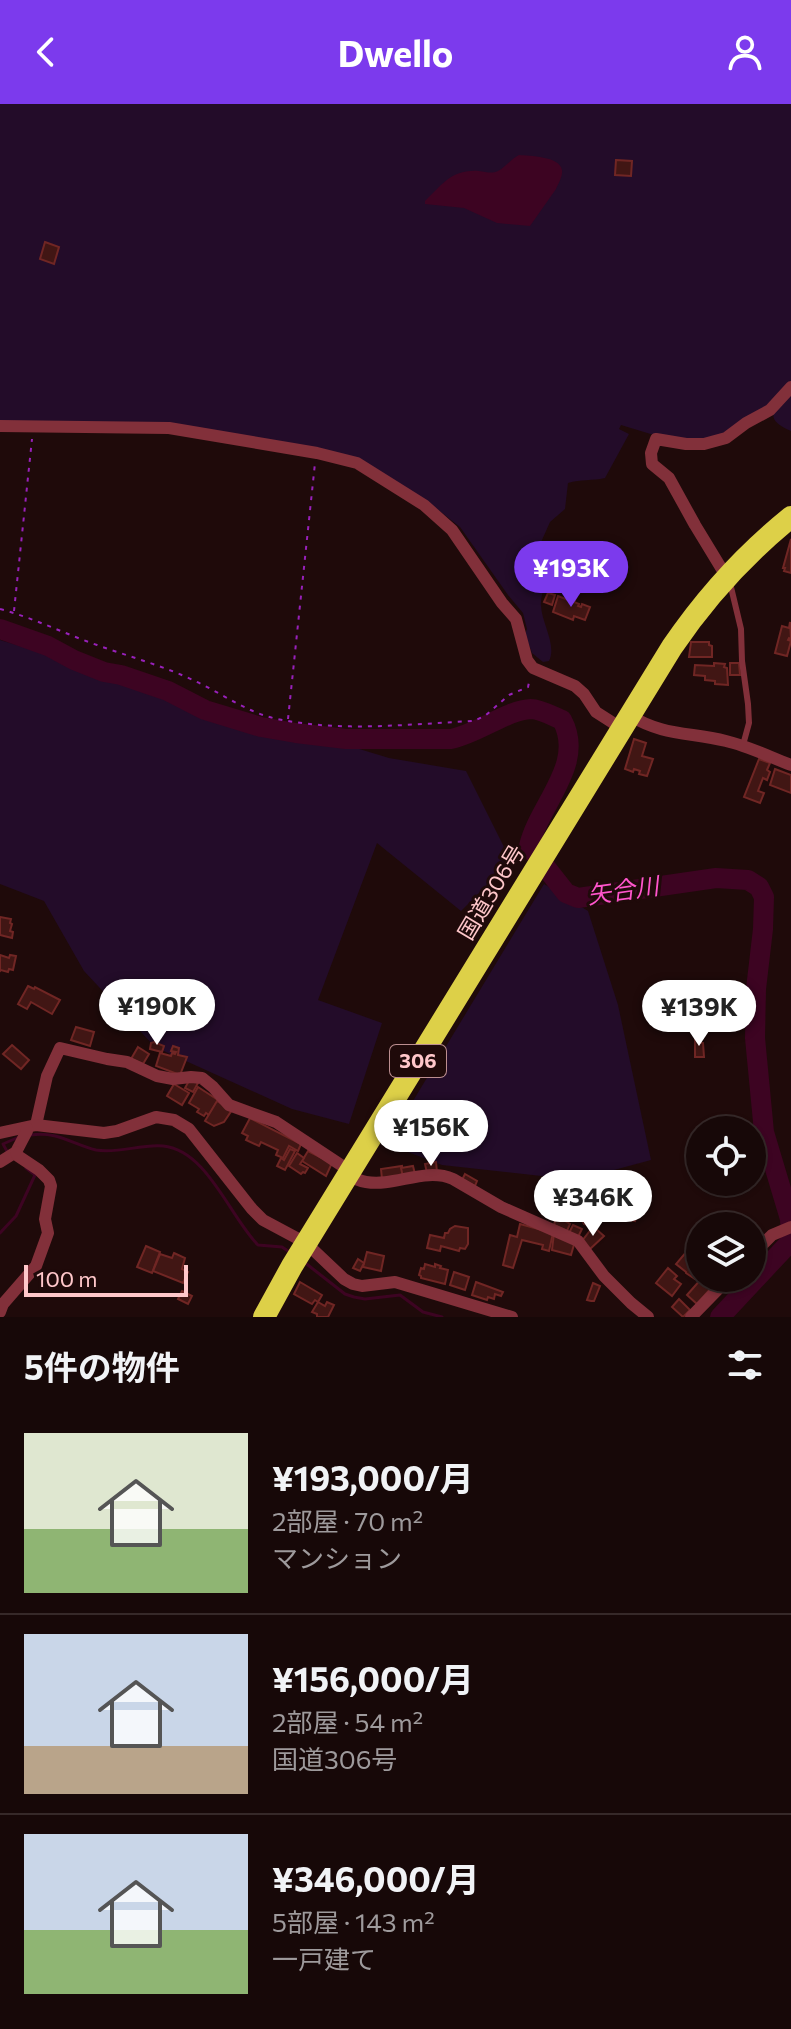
<!DOCTYPE html>
<html lang="ja">
<head>
<meta charset="utf-8">
<style>
	:root { --surface:#170808; --page:#241616; --text:#f1f3f6; --muted:#9e9a9c; --line:#362929; --accent:#7c3aed }
	body { margin:0; font-family:Commissioner,"Noto Sans JP",sans-serif; background:var(--page); color:var(--text); height:100vh; display:flex; flex-direction:column; font-size:30px; white-space:nowrap }
	* { box-sizing:border-box; margin:0 }
	p { font-size:26px; color:var(--muted) }
	.icon { flex:none; width:44px; height:44px; fill:none; stroke:currentColor; stroke-width:2; stroke-linecap:round; stroke-linejoin:round }
	.map { position:relative; height:1213px; overflow:hidden }
	.panel { display:flex; flex-direction:column; background:var(--surface); flex:1 }
	.panel>* { flex:none }
	.controls { position:absolute; left:686px; top:1012px; display:grid; gap:16px }
	.controls a { display:grid; place-items:center; width:80px; height:80px; border-radius:50%; background:var(--surface); box-shadow:0 2px 6px #0004,0 0 0 2px var(--line); font-size:40px }
	.scale { position:absolute; left:24px; bottom:20px; width:164px; box-sizing:border-box; padding-left:8px; border:4px solid #ffc7ca; border-top:0; font-size:22px; line-height:28px; white-space:nowrap; color:#ffc7ca; -webkit-text-stroke:6px #1f0a0a; paint-order:stroke }
	.price { position:absolute; translate:-50% -68px; padding:0 18px; border-radius:28px; background:#fff; color:#222; font-size:26px; line-height:52px; filter:drop-shadow(0 2px 4px #0008) }
	.price::after { content:''; position:absolute; left:50%; top:48px; width:24px; height:18px; margin-left:-12px; background:inherit; clip-path:polygon(0 0,100% 0,50% 100%) }
	.price.active { background:var(--accent); color:#fff }
	ul { padding:0; list-style:none }
	li { display:flex; align-items:center; gap:24px; height:200px; padding:0 24px }
	li+li { border-top:2px solid var(--line) }
	li span { display:grid; place-items:center; flex:none; width:224px; height:160px; border-radius:0px; color:#555 }
	li>.icon { margin-inline-start:auto }
	span .icon { width:96px; height:96px; fill:#fffc; stroke-width:1 }
	li b { font-size:34px }
	h2 { display:flex; justify-content:space-between; align-items:center; height:96px; padding:0 24px; font-size:34px }
	header { display:flex; justify-content:space-between; align-items:center; height:104px; padding:0 24px; background:var(--accent); color:#fff; font-size:36px; font-weight:700 }
	.map>svg:first-child { display:block }
</style>
</head>
<body>
<header><svg class="icon" aria-label="back" viewBox="0 0 24 24"><path d="M15 5l-7 7 7 7"/></svg>Dwello<svg class="icon" aria-label="person" viewBox="0 0 24 24"><circle cx="12" cy="8" r="4"/><path d="M4 21q1-7 8-7t8 7"/></svg></header>
<div class="map">
<svg width="791" height="1213" viewBox="0 0 791 1213">
	<rect width="100%" height="100%" fill="#1f0a0a"/>
	<g fill="#230c29">
		<path d="M 0,0 L 791,0 L 791,278 L 772,299 L 737,324 L 704,338 L 667,335 L 621,321 L 619,325 L 629,330 L 605,374 C 592,377 581,375 568,379 L 565,405 L 550,418 L 534,454 C 534,464 541,467 543,477 C 545,484 540,494 541,502 C 542,520 557,541 549,557 L 543,558 L 532,549 L 525,530 L 527,525 L 523,509 L 508,491 L 460,423 L 428,398 L 367,360 L 179,320 L 0,317 Z"/>
		<path d="M 791,287 L 791,327 C 761,314 775,305 791,287 Z"/>
		<polygon points="0,536 389,654 466,667 511,757 461,807 377,739 318,896 382,919 349,1020 292,1005 155,943 84,867 44,797 0,780"/>
		<polygon points="544,780 588,807 618,901 651,1056 577,1076 442,1061 387,1040"/>
	</g>
	<path fill="#3d0422" d="M 519,51 C 529,52 560,52 562,66 C 563,72 558,80 556,85 L 530,122 L 497,119 L 464,104 L 425,100 L 425,97 C 443,80 452,65 479,67 C 486,68 492,70 498,67 C 506,63 511,55 519,51 Z"/>
	<g fill="none" stroke-linecap="round" stroke-linejoin="round">
		<g stroke="#3d0422" stroke-width="3">
			<path d="M 31,1031 C 57,1027 72,1040 96,1046 C 118,1050 140,1040 163,1042 C 207,1046 230,1113 258,1141 L 282,1143 L 291,1149"/>
			<polyline points="8,1049 3,1040 19,1033"/>
			<polyline points="0,1129 16,1112 35,1071 26,1064"/>
			<polyline points="304,1158 345,1190 354,1193 365,1195 400,1191 423,1208 442,1213"/>
		</g>
		<path stroke="#3d0422" stroke-width="20" d="M 0,525 L 48,542 L 74,556 L 104,568 L 121,571 L 168,587 L 205,606 L 261,623 L 296,629 L 346,635 L 451,635 C 477,630 507,606 531,605 C 540,605 553,612 562,616 C 586,660 539,700 529,742 L 566,789 L 578,794 L 716,774 L 748,776 L 759,783 L 764,793 L 763,825 L 756,885 L 755,934 L 764,1028 L 790,1115 L 791,1137 L 720,1213"/>
	</g>
	<g fill="#411614" stroke="#702624" stroke-width="2">
		<polygon points="616,56 632,57 631,72 615,71"/>
		<polygon points="45,138 59,143 54,160 40,155"/>
		<polygon points="791,435 791,469 784,467 785,464 783,464"/>
		<polygon points="548,489 555,491 552,501 544,498"/>
		<polygon points="558,492 568,496 569,492 576,494 574,498 579,500 578,502 581,503 582,500 590,503 585,516 574,512 573,516 553,508"/>
		<polygon points="790,518 791,535 789,534 788,536 791,537 787,552 775,549 782,522 789,524"/>
		<polygon points="691,538 709,538 709,541 712,542 712,553 689,553"/>
		<polygon points="714,559 725,560 724,563 727,564 728,581 715,580 715,577 705,576 705,572 694,571 695,561 714,562"/>
		<polygon points="730,559 739,559 740,571 730,571"/>
		<polygon points="634,635 646,639 642,652 653,655 647,672 639,670 640,667 634,665 633,668 625,665"/>
		<polygon points="759,655 770,659 767,666 770,668 767,676 763,674 758,687 764,689 760,699 744,693"/>
		<polygon points="775,665 791,671 791,689 770,681"/>
		<polygon points="0,813 11,815 10,819 12,820 10,827 13,828 12,834 0,831"/>
		<polygon points="0,851 9,854 10,851 16,852 13,866 9,865 8,868 1,866 0,867"/>
		<polygon points="28,882 34,885 35,883 60,896 52,910 31,898 27,905 18,900"/>
		<polygon points="76,923 94,928 90,942 71,936"/>
		<polygon points="695,933 701,933 700,939 703,939 704,953 695,953"/>
		<polygon points="154,938 164,942 162,948 150,945 151,939"/>
		<polygon points="12,941 29,956 21,965 3,950"/>
		<polygon points="173,942 179,944 178,951 187,953 180,971 156,962 160,949 171,952 172,949 175,950 176,948 171,947"/>
		<polygon points="138,943 149,950 143,960 131,955"/>
		<polygon points="190,975 198,979 193,988 185,984"/>
		<polygon points="174,980 189,989 182,1001 167,992"/>
		<polygon points="198,983 218,996 209,1011 206,1009 204,1012 197,1008 199,1005 189,999"/>
		<polygon points="217,997 232,1006 224,1018 214,1022 205,1017"/>
		<polygon points="250,1014 301,1040 298,1047 289,1042 283,1054 276,1051 278,1046 261,1038 259,1042 246,1036 248,1032 242,1029"/>
		<polygon points="290,1045 295,1047 285,1066 277,1062 281,1054 284,1056"/>
		<polygon points="308,1047 332,1059 326,1072 302,1057"/>
		<polygon points="297,1049 304,1054 300,1060 308,1064 305,1069 303,1068 301,1070 289,1062"/>
		<polygon points="436,1058 437,1068 427,1069 425,1060"/>
		<polygon points="402,1062 403,1072 382,1075 381,1065"/>
		<polygon points="413,1062 415,1070 403,1073 401,1064"/>
		<polygon points="465,1070 477,1077 475,1082 462,1076"/>
		<polygon points="602,1074 611,1076 608,1088 600,1086"/>
		<polygon points="563,1075 574,1076 572,1087 566,1086 565,1090 578,1094 580,1083 575,1081 577,1076 595,1082 594,1085 598,1086 593,1098 596,1099 589,1121 584,1120 581,1115 564,1110 562,1115 570,1120 567,1127 554,1121 563,1086 561,1085"/>
		<polygon points="619,1077 628,1080 626,1087 617,1085"/>
		<polygon points="634,1084 649,1089 645,1100 641,1099 635,1117 626,1115"/>
		<polygon points="599,1086 611,1088 611,1086 618,1088 618,1086 632,1090 629,1104 622,1102 621,1107 612,1106 612,1107 595,1102"/>
		<polygon points="520,1120 553,1129 549,1147 542,1145 543,1141 522,1136 513,1164 503,1161 510,1131 517,1133"/>
		<polygon points="573,1121 582,1125 578,1133 569,1129"/>
		<polygon points="455,1122 468,1124 468,1140 465,1145 460,1144 459,1147 441,1142 440,1147 427,1144 430,1131 444,1134 445,1129 448,1129 450,1125"/>
		<polygon points="592,1124 593,1126 595,1124 604,1132 590,1145 582,1137"/>
		<polygon points="554,1129 575,1137 571,1151 552,1146"/>
		<polygon points="146,1142 160,1148 152,1169 137,1163"/>
		<polygon points="687,1147 700,1156 700,1173 699,1171 695,1175 686,1169 686,1168 676,1160"/>
		<polygon points="367,1148 384,1152 381,1167 363,1163"/>
		<polygon points="174,1149 185,1154 182,1165 188,1168 183,1179 153,1167 160,1150 172,1154"/>
		<polygon points="358,1155 364,1159 360,1167 353,1164"/>
		<polygon points="425,1160 435,1163 435,1160 441,1162 440,1164 448,1166 445,1180 421,1174 421,1172 419,1171 421,1164 424,1165"/>
		<polygon points="668,1164 677,1172 674,1175 681,1180 672,1192 656,1179"/>
		<polygon points="454,1168 469,1173 465,1186 450,1181"/>
		<polygon points="702,1174 720,1174 697,1200 687,1191"/>
		<polygon points="300,1178 322,1191 318,1198 315,1196 312,1200 294,1190"/>
		<polygon points="476,1178 503,1188 501,1192 495,1190 494,1195 488,1193 487,1196 472,1191"/>
		<polygon points="593,1179 600,1182 594,1197 591,1197 587,1196"/>
		<polygon points="182,1187 192,1192 188,1200 178,1195"/>
		<polygon points="679,1195 690,1206 683,1213 672,1203"/>
		<polygon points="318,1198 325,1202 327,1198 334,1201 328,1213 317,1213 317,1210 312,1208"/>
	</g>
	<g fill="none" stroke-linecap="round" stroke-linejoin="round">
		<g stroke="#9821ba" stroke-width="2" stroke-dasharray="4 6" stroke-linecap="butt">
			<path d="M 0,505 C 34,514 65,530 97,541 C 130,553 164,562 195,577 C 221,589 245,607 273,614 C 340,629 406,620 474,617 L 486,611 L 509,591 L 528,583 L 530,574"/>
			<polyline points="14,507 32,335"/>
			<polyline points="288,615 315,359"/>
		</g>
		<polyline stroke="#82303a" stroke-width="6" points="730,479 741,525 742,557 748,600 749,619 743,641"/>
		<g stroke="#82303a" stroke-width="12">
			<polyline points="0,322 169,324 317,349 357,359 424,401 452,426 502,499 516,515 527,556 533,564 575,582 584,590 596,608 621,624"/>
			<polyline points="726,472 695,421 669,374 652,360 651,349 656,335 686,340 704,340 726,334 746,319 770,306 791,283"/>
			<path d="M 629,611 C 663,632 689,628 726,637 C 748,642 770,653 791,661"/>
			<polyline points="36,1021 47,972 60,944 107,955 127,958 157,972 173,975 191,973 202,974 213,983 229,1001 276,1018 350,1067"/>
			<polyline points="0,1029 36,1021 104,1029 117,1027 156,1013 174,1016 189,1025 252,1105 263,1116 306,1139 344,1175 353,1180 362,1182 395,1178 512,1213"/>
			<polyline points="0,1058 16,1048 27,1027 27,1024"/>
			<path d="M 348,1071 C 353,1074 360,1077 366,1078 C 395,1083 425,1063 453,1075 L 501,1103 L 578,1137 L 604,1172 L 631,1199 L 648,1213"/>
			<polyline points="752,1151 772,1131 791,1123"/>
			<polyline points="0,1208 3,1200 36,1162 48,1129 45,1115 51,1082 49,1076 39,1066 18,1052 16,1048"/>
			<polyline points="691,1213 729,1174"/>
		</g>
		<path stroke="#ddd048" stroke-width="22" d="M 264,1213 L 292,1162 L 672,543 C 706,493 744,451 791,413"/>
	</g>
	<g text-anchor="middle" stroke-width="6" stroke-linejoin="round" paint-order="stroke">
		<rect fill="#1f0a0a" stroke="#bc8e90" stroke-width="2" x="390" y="941" width="56" height="32" rx="6"/>
		<g font-size="20" font-weight="bold" fill="#ffc7ca">
			<text x="418" y="964">306</text>
		</g>
		<g font-size="22" fill="#ffc7ca" stroke="#1f0a0a">
			<text transform="translate(491 788) rotate(-59)" y="8">国道306号</text>
		</g>
		<g font-size="24" font-style="italic" fill="#f5c" stroke="#1f0a0a">
			<text transform="translate(623 787) rotate(-8)" y="8">矢合川</text>
		</g>
	</g>
</svg>
<div class="controls">
<a><svg class="icon" aria-label="locate" viewBox="0 0 24 24"><circle cx="12" cy="12" r="6"/><path d="M12 2v4M12 18v4M2 12h4M18 12h4"/></svg></a>
<a><svg class="icon" aria-label="layers" viewBox="0 0 24 24"><path d="M12 4l9 5-9 5-9-5zM3 14l9 5 9-5"/></svg></a>
</div>
<div class="scale">100 m</div>
<b class="price active" style="left:571px;top:505px">¥193K</b>
<b class="price" style="left:157px;top:943px">¥190K</b>
<b class="price" style="left:699px;top:944px">¥139K</b>
<b class="price" style="left:431px;top:1064px">¥156K</b>
<b class="price" style="left:593px;top:1134px">¥346K</b>
</div>
<section class="panel">
<h2>5件の物件<svg class="icon" aria-label="filters" viewBox="0 0 24 24"><path d="M4 7h16M4 17h16"/><circle cx="9" cy="7" r="2"/><circle cx="15" cy="17" r="2"/></svg></h2>
<ul>
<li><span style="background:linear-gradient(#dfe7d0 60%,#8fb573 0)"><svg class="icon" aria-label="home" viewBox="0 0 24 24"><path d="M3 11l9-7 9 7M6 9v11h12V9"/></svg></span><div><b>¥193,000/月</b><p>2部屋 · 70 m²</p><p>マンション</p></div></li>
<li><span style="background:linear-gradient(#c9d6e8 70%,#b9a48a 0)"><svg class="icon" aria-label="home" viewBox="0 0 24 24"><path d="M3 11l9-7 9 7M6 9v11h12V9"/></svg></span><div><b>¥156,000/月</b><p>2部屋 · 54 m²</p><p>国道306号</p></div></li>
<li><span style="background:linear-gradient(#c9d6e8 60%,#8fb573 0)"><svg class="icon" aria-label="home" viewBox="0 0 24 24"><path d="M3 11l9-7 9 7M6 9v11h12V9"/></svg></span><div><b>¥346,000/月</b><p>5部屋 · 143 m²</p><p>一戸建て</p></div></li>
</ul>
</section>
</body>
</html>
